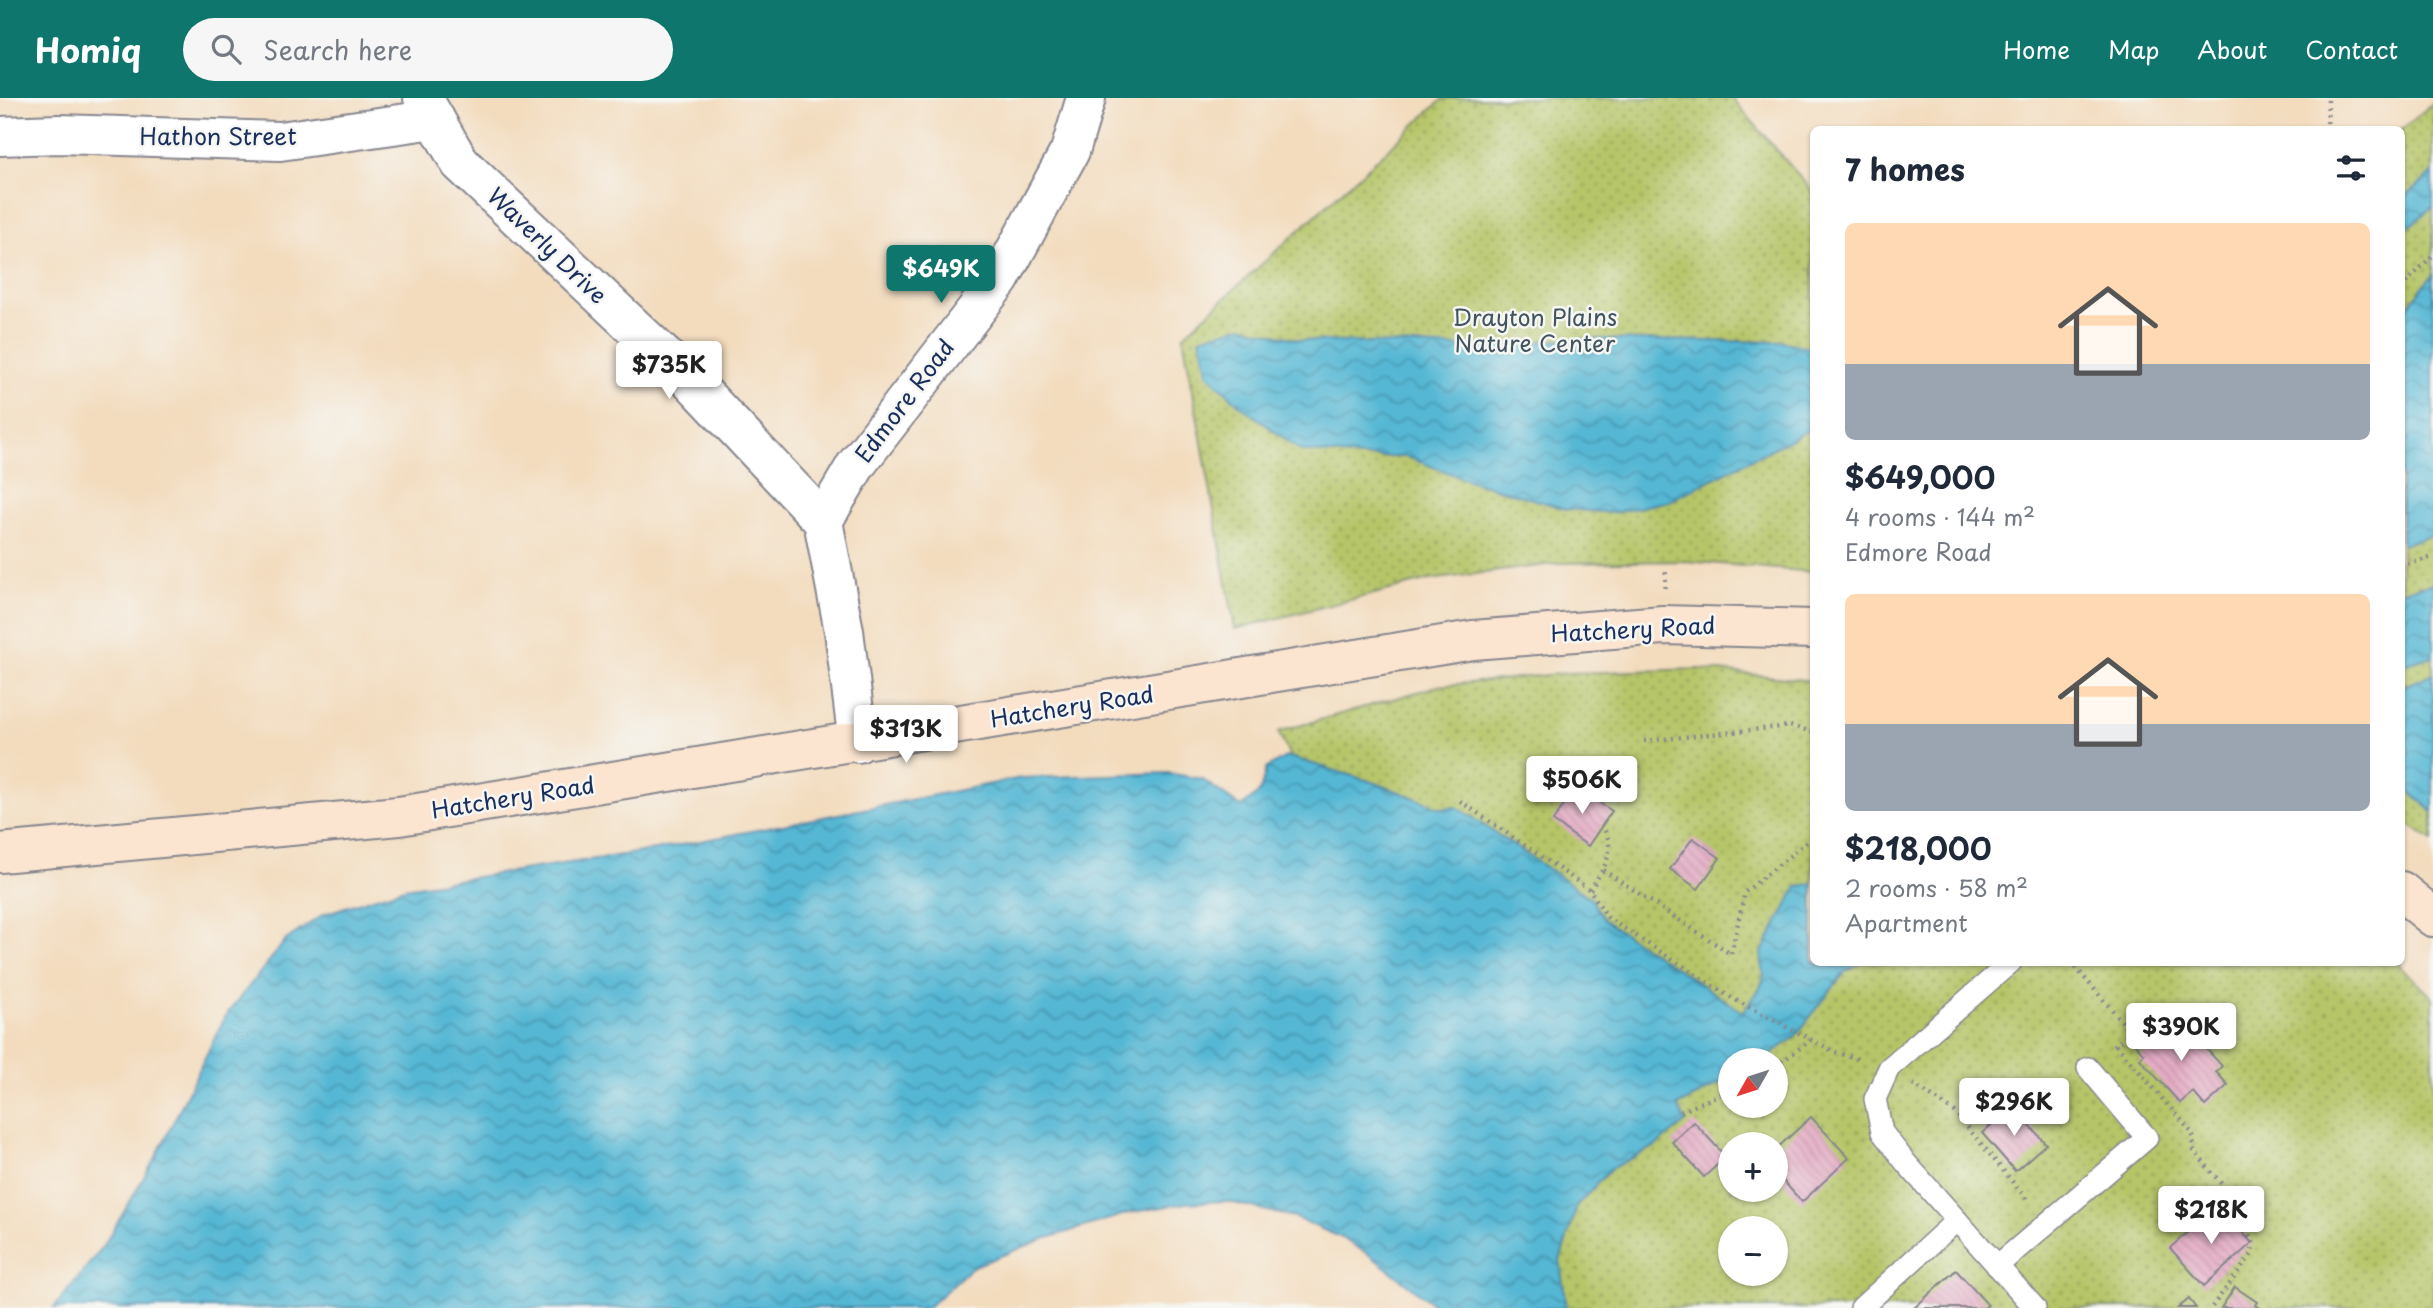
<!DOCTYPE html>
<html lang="en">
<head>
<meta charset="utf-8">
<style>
	:root { --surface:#fff; --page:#f6f6f7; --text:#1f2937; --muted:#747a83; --accent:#0f766e }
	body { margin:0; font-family:"Playpen Sans",sans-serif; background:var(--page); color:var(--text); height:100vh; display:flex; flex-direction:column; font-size:26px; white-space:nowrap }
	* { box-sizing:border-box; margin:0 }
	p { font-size:23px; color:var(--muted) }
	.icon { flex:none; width:38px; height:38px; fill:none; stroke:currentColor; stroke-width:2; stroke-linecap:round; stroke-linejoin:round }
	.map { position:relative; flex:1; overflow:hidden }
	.panel { position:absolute; left:1810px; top:28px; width:595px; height:840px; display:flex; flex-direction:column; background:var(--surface); border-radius:10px; box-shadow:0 2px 5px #0004 }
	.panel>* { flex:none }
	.needle { width:46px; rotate:231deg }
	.fabs { position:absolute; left:1718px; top:950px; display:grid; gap:14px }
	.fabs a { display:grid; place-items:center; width:70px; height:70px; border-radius:50%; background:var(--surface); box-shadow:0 2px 5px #0004; font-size:35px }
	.price { position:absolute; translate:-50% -60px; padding:0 16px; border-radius:7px; background:#fff; color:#222; font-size:23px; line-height:46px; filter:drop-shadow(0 2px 4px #0008) }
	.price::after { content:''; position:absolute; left:50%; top:42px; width:21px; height:16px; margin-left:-10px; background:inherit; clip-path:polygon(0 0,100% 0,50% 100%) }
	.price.current { background:var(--accent); color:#fff }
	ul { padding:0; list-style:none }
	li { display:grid; align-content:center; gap:14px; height:371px; padding:0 35px }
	li span { display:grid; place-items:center; height:217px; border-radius:10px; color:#555 }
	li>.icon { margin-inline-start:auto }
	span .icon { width:126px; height:126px; fill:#fffc; stroke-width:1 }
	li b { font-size:30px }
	h2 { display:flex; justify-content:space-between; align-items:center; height:84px; padding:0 35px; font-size:30px }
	header { display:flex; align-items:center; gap:42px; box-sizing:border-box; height:98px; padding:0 35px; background:var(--accent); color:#fff }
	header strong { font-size:33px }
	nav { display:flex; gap:38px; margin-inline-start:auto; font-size:24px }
	.search { width:490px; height:63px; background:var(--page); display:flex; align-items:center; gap:18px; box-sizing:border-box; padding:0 24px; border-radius:38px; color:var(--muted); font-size:26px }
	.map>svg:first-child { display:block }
</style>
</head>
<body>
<header>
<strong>Homiq</strong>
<div class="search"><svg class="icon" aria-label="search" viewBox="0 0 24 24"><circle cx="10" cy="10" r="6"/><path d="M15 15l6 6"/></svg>Search here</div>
<nav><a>Home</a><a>Map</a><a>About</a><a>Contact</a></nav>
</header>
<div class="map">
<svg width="2433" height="1210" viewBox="0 0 2433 1210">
	<defs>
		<pattern id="park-dots" width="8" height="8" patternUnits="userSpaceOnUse" patternTransform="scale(1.75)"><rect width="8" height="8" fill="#b6c568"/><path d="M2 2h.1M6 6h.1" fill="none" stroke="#93a059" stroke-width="1.8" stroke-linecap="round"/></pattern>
		<pattern id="water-waves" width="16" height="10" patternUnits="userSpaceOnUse" patternTransform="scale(1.75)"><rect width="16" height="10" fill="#55b7d4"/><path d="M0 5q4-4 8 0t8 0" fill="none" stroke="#4695af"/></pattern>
		<pattern id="building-back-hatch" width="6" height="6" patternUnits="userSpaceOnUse" patternTransform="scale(1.75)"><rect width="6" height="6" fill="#e4acc4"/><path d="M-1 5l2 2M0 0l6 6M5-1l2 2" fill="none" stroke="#c394ab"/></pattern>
	</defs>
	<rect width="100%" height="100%" fill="#f6f6f2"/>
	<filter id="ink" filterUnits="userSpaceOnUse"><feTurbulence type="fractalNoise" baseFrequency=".0143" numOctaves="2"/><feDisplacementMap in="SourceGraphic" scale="14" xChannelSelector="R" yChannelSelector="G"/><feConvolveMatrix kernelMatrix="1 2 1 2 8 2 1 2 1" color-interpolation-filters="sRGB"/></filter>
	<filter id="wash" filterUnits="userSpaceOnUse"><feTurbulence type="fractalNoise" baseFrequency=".00686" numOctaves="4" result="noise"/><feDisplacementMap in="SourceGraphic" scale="28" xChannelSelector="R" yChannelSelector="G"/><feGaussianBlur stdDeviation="1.57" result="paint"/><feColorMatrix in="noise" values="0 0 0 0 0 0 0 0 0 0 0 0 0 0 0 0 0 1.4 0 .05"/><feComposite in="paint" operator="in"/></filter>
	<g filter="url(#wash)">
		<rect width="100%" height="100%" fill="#f3dcbe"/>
		<g fill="url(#park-dots)" stroke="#687a63" stroke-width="2" fill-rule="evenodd">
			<polygon points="1444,0 1732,0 1813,94 1813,474 1685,463 1561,465 1429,482 1235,531 1183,238"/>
			<polygon points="2433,5 2433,743 2401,721 2401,32"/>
			<path d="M 1700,571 L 1813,583 L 1813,864 L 2397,865 L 2433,900 L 2433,1210 L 1565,1210 L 1278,634 L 1438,588 L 1568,575 ZM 1731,962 L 1776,962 L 1776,1008 L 1731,1008 ZM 1731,1046 L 1776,1046 L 1776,1092 L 1731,1092 ZM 1731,1130 L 1776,1130 L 1776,1176 L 1731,1176 Z"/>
		</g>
		<g fill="url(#water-waves)" stroke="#387399" stroke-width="2">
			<polygon points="2433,75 2433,109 2401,135 2401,102"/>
			<polygon points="2433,176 2433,437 2401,447 2401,217"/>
			<polygon points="1242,228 1300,242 1463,249 1577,241 1784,244 1813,250 1813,330 1669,403 1613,415 1566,411 1468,382 1407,359 1360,359 1301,353 1240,307 1208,277 1200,240"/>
			<polygon points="2433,485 2433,558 2401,568 2401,493"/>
			<polygon points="2433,576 2433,714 2401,686 2401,589"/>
			<polygon points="1287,658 1376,685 1441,710 1457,709 1591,800 1604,822 1743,914 1760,890 1764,878 1761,856 1797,789 1813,785 1813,864 1862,865 1845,874 1794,940 1763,962 1731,962 1731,980 1678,1008 1686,1024 1656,1048 1610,1071 1577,1108 1560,1163 1566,1210 1438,1210 1370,1157 1338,1138 1293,1119 1225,1103 1185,1105 1129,1115 1041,1142 972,1169 927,1210 54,1210 104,1147 156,1059 226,917 286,842 324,816 404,790 655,752 1021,680 1168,675 1202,681 1241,709 1260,694 1266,671"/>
		</g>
		<g id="blocks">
			<g fill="url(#building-back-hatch)">
				<polygon points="1576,689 1612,713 1588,748 1553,723"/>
				<polygon points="1693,740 1720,760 1698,791 1670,771"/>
				<polygon points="2162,921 2171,932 2181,923 2222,968 2216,974 2228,987 2205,1008 2193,994 2180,1005 2140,961 2144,956 2135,946"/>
				<polygon points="2013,1008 2046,1046 2015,1073 1982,1035"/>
				<polygon points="1811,1019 1849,1060 1802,1104 1776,1075 1776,1051"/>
				<polygon points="1694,1024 1726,1059 1704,1079 1672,1044"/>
				<polygon points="2218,1107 2252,1145 2204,1188 2170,1150"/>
				<polygon points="1956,1172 1988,1207 1984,1210 1914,1210"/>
				<polygon points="2235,1189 2257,1204 2255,1207 2259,1210 2221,1210"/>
				<polygon points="2189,1201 2196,1210 2178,1210"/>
			</g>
		</g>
	</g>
	<g filter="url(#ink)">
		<use href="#blocks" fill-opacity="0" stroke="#87868e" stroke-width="2"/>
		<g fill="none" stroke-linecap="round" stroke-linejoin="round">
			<defs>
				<g id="lane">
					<polyline points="2011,864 1889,970 1875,1001 1882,1034 1906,1065 2035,1210"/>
					<polyline points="1997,1168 2147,1040 2088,970"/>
					<polyline points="1861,1210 1957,1122"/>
				</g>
				<g id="street">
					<polyline points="423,0 460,65 693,285 823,423 844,533 858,645"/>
					<polyline points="0,38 59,36 280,43 435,21"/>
					<polyline points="823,423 856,367 1000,181 1070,53 1086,0"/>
				</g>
				<g id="secondary">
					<polyline points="0,755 399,718 1473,542 1663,527 1813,531"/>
					<polyline points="2401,793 2433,819"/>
				</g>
			</defs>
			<use href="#lane" stroke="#87868e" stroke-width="24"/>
			<use href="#street" stroke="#87868e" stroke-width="42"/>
			<use href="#secondary" stroke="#87868e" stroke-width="42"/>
			<g stroke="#87868e" stroke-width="4.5" stroke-dasharray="2 5" stroke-linecap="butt">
				<polyline points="2327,32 2328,0"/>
				<polyline points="2401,190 2433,157"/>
				<polyline points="2401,468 2433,459"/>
				<polyline points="1665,490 1666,470"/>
				<polyline points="1644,643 1790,628 1813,634"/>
				<polyline points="1460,703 1590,792 1608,820 1732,900 1835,954 1862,962"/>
				<polyline points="1603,772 1731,856 1745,794 1813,739"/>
				<path d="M 1590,792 C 1604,770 1618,752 1602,728"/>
				<polyline points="2071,864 2131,934 2114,948"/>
				<polyline points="2116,947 2193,1036 2194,1053 2231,1097 2232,1113 2253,1143 2252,1156 2211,1210"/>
				<polyline points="1776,968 1811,942"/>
				<polyline points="1913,986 1955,1014 2029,1104"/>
				<polyline points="2040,1010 2064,990"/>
				<polyline points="1681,1014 1731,991"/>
				<polyline points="2167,1094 2195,1128"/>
			</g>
			<use href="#lane" stroke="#fff" stroke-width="21"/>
			<use href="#street" stroke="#fff" stroke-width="38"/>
			<use href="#secondary" stroke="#fce5d0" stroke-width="38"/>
		</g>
	</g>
	<g text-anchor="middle" stroke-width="5" stroke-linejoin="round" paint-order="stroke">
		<g font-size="23" fill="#1b2f5e" stroke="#f6f6f2">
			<text x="218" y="47">Hathon Street</text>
			<text transform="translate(547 148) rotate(44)" y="8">Waverly Drive</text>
			<text transform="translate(905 303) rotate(-53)" y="8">Edmore Road</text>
			<text transform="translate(1633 532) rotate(-3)" y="8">Hatchery Road</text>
			<text transform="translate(1072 609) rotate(-9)" y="8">Hatchery Road</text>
			<text transform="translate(513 700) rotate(-9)" y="8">Hatchery Road</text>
		</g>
		<g font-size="23" fill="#425460" stroke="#f6f6f2">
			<text x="1535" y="228">Drayton Plains<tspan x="1535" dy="26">Nature Center</tspan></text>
		</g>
	</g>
</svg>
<div class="fabs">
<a><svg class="needle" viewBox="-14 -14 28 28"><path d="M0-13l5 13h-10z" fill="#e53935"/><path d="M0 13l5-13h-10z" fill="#747a83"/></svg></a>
<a>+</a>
<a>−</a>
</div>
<b class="price current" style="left:941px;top:207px">$649K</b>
<b class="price" style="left:669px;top:303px">$735K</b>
<b class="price" style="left:906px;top:667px">$313K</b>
<b class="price" style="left:1582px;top:718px">$506K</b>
<b class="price" style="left:2181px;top:965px">$390K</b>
<b class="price" style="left:2014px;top:1040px">$296K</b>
<b class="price" style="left:2211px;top:1148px">$218K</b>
<section class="panel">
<h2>7 homes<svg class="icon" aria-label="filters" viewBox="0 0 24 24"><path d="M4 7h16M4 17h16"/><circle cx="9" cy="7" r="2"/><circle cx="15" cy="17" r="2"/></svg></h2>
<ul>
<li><span style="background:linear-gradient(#ffd9b3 65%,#9aa5b1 0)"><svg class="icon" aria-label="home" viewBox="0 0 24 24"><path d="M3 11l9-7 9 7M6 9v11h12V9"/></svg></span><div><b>$649,000</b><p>4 rooms · 144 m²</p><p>Edmore Road</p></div></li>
<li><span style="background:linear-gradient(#ffd9b3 60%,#9aa5b1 0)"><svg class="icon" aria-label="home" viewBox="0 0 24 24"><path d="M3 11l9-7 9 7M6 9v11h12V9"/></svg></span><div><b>$218,000</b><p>2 rooms · 58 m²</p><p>Apartment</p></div></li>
</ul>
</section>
</div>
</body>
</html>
